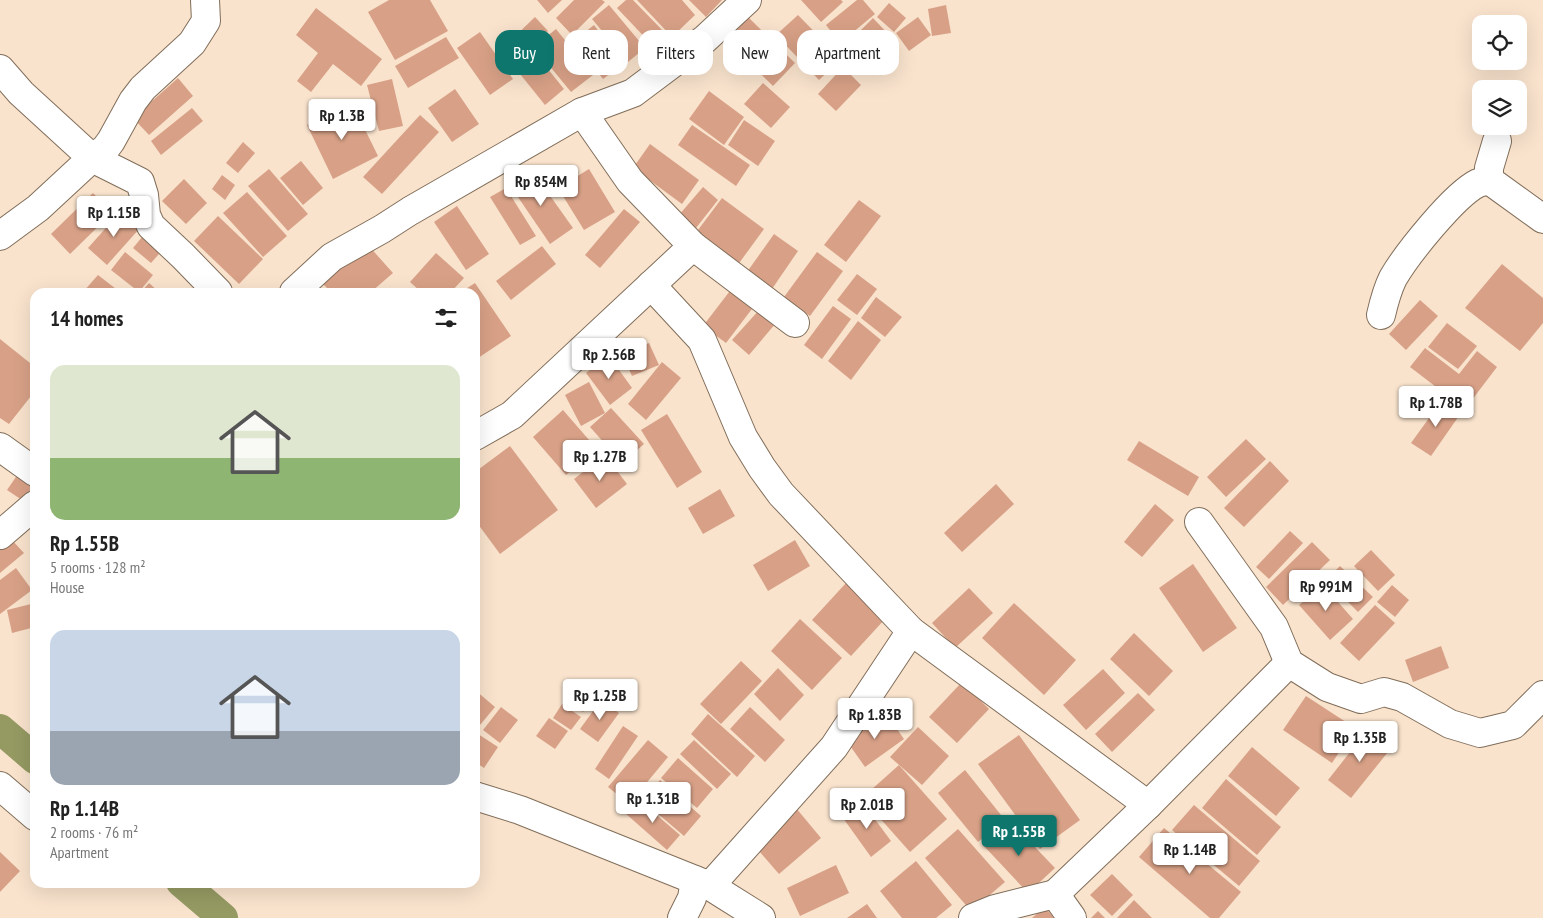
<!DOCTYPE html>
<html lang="en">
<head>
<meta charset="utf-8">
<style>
	:root { --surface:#fff; --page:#f6f6f6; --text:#222; --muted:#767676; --accent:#0f766e }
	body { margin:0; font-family:"PT Sans Narrow",sans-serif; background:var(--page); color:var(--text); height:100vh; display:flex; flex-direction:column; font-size:19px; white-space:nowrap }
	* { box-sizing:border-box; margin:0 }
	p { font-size:16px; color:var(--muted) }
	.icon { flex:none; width:28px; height:28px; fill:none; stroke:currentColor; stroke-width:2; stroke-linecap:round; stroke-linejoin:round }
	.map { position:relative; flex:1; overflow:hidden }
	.side { position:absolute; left:30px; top:288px; width:450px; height:600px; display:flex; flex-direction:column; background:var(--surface); border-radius:15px; box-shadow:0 5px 20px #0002 }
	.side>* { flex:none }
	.top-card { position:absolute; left:495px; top:30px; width:475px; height:45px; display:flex; gap:10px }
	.tools { position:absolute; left:1472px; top:15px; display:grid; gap:10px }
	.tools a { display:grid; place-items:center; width:55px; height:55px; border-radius:10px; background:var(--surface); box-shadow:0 5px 20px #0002; font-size:25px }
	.price { position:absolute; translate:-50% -42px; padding:0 11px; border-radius:5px; background:#fff; color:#222; font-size:16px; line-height:32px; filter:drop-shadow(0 1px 2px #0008) }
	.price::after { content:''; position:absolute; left:50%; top:30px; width:15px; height:11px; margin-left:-8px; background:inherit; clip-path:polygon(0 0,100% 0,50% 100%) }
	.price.current { background:var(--accent); color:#fff }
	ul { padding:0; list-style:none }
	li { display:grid; align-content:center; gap:10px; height:265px; padding:0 20px }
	li span { display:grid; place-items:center; height:155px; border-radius:15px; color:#555 }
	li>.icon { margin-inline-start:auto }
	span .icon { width:90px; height:90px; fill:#fffc; stroke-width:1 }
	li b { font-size:21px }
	h2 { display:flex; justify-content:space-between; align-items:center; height:60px; padding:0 20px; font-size:21px }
	.chip { padding:0 18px; border-radius:15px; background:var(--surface); box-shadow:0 5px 20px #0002; font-size:18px; line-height:45px }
	.chip.current { background:var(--accent); color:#fff }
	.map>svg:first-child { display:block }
</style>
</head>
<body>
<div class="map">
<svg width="1543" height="918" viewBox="0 0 1543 918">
	<rect width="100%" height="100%" fill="#f9e3cd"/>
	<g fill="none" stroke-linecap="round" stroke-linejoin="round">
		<g stroke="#959a63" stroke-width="30">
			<polyline points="0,729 35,759"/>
			<polyline points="181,882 223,918"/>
		</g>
	</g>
	<g fill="#d8a187">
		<polygon points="389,0 430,0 448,31 395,60 368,12"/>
		<polygon points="537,0 562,0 548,13"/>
		<polygon points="574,0 602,0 605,2 572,35 556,18"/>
		<polygon points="626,0 633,0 665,33 653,46 617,8"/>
		<polygon points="637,0 682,0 695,15 672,37"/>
		<polygon points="689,0 722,0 706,17"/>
		<polygon points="801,0 841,0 843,2 821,22"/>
		<polygon points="857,0 863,0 875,14 840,43 826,25"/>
		<polygon points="889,3 906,18 894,32 877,17"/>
		<polygon points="609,5 645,48 628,62 592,19"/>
		<polygon points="946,5 951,33 932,36 928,9"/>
		<polygon points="316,8 382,59 361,86 333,64 311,92 297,81 318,53 296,35"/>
		<polygon points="746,15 795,63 773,86 724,38"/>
		<polygon points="798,15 841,59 819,80 776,35"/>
		<polygon points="535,17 548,31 517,59 505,46"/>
		<polygon points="918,17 931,35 909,51 896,33"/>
		<polygon points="873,18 891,37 874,54 855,36"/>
		<polygon points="594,25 623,64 603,79 574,41"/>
		<polygon points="556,29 593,75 571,92 534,47"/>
		<polygon points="480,32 513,79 490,95 457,48"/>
		<polygon points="446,37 459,58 408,88 395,66"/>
		<polygon points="535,53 564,89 545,105 516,69"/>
		<polygon points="843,67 861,85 836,111 818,94"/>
		<polygon points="178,78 193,96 149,135 133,118"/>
		<polygon points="392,79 403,126 379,131 367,85"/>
		<polygon points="763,83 790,107 771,128 744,104"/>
		<polygon points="455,89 479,124 452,142 428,108"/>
		<polygon points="709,91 744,117 724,145 689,119"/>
		<polygon points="352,103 378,156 333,179 307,125"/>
		<polygon points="192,108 203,121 161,155 151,141"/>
		<polygon points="420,115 439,132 382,194 363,177"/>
		<polygon points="744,120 775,141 758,166 728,145"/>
		<polygon points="692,125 750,165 736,186 678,145"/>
		<polygon points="243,142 255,153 238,173 226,163"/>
		<polygon points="650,144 699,180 682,204 633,168"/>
		<polygon points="301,161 323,188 303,205 280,178"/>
		<polygon points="269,169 308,214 288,231 248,186"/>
		<polygon points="531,169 573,228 550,244 509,184"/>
		<polygon points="589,169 615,212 584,230 558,188"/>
		<polygon points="222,175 235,185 225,200 212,189"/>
		<polygon points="184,179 207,203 186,224 162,201"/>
		<polygon points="703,187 718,200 696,228 679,215"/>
		<polygon points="506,188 536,236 520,245 490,197"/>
		<polygon points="247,192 287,236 263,257 223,213"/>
		<polygon points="93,193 112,213 70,254 51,234"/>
		<polygon points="722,198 764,229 737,266 695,234"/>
		<polygon points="859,200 881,216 846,262 824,245"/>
		<polygon points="457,206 489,254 466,270 434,222"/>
		<polygon points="624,209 640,222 600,268 585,255"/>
		<polygon points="121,211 140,228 107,265 88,248"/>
		<polygon points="218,216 263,259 239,284 194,241"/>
		<polygon points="147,231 166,246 151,263 133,248"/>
		<polygon points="774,234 798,251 772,289 747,272"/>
		<polygon points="368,245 393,273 371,292 331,292 323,284"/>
		<polygon points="542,246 556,264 511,300 496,281"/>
		<polygon points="125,252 153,275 139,292 111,270"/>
		<polygon points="817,252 843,271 810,316 784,297"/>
		<polygon points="436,253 464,278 451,292 421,292 410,282"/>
		<polygon points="1502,264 1543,298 1543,323 1520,351 1465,308"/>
		<polygon points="857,274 877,289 857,315 837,300"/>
		<polygon points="98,275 120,292 83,292"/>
		<polygon points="149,283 159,292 141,292"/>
		<polygon points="475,283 511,336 475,360 475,292 461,292"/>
		<polygon points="736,283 758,301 726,343 703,326"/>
		<polygon points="876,297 902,317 885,337 861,318"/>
		<polygon points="1420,300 1438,316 1406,350 1389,334"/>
		<polygon points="833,306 851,319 822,359 804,345"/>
		<polygon points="760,309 776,323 749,355 732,340"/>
		<polygon points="858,321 881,340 851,380 828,361"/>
		<polygon points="1447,323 1477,346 1458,369 1428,347"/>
		<polygon points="0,339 35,367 35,391 9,424 0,418"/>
		<polygon points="649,343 659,365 632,376 622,354"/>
		<polygon points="1425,348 1459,374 1477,351 1497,367 1465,409 1410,367"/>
		<polygon points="609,356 632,388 610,405 586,373"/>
		<polygon points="662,362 681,378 646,420 628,404"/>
		<polygon points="589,382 605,413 581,426 565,395"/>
		<polygon points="1442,400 1461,413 1431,456 1411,443"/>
		<polygon points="611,408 644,444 622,463 590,427"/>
		<polygon points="563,410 596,448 566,475 533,437"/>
		<polygon points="667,414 702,472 677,488 641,430"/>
		<polygon points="1246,439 1266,459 1226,497 1207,477"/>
		<polygon points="1139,441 1199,477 1188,496 1127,460"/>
		<polygon points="510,446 558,510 500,554 475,520 475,472"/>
		<polygon points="605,455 627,484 596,508 574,479"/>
		<polygon points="1270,461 1289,481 1244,527 1224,508"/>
		<polygon points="20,471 35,481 35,487 25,502 7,490"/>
		<polygon points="996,484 1014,504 962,552 944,533"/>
		<polygon points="720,489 735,516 703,534 688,508"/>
		<polygon points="1155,504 1174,520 1142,557 1124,542"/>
		<polygon points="1290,531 1303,543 1269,579 1256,567"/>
		<polygon points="10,538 24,553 0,573 0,546"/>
		<polygon points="795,540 810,566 768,591 753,565"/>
		<polygon points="1312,542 1330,560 1283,605 1266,587"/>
		<polygon points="1371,550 1395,575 1378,591 1354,566"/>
		<polygon points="1193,564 1237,628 1203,652 1159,588"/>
		<polygon points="1340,566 1373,597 1358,612 1326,580"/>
		<polygon points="16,568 32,590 0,614 0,580"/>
		<polygon points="846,583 885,619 851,656 812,620"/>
		<polygon points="1323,585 1353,619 1330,640 1299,605"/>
		<polygon points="1392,585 1409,600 1395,617 1377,602"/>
		<polygon points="969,588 993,613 955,648 932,623"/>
		<polygon points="35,603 35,627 12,633 7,610"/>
		<polygon points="1014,603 1076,660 1044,695 982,638"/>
		<polygon points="1375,605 1395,623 1359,661 1340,643"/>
		<polygon points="800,619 842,658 812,690 771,651"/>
		<polygon points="1134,633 1173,671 1149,696 1110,659"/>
		<polygon points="1441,646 1449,668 1413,682 1405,660"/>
		<polygon points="741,661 762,681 721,724 700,704"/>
		<polygon points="778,668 804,695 780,721 754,694"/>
		<polygon points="1103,669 1125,693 1086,730 1063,705"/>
		<polygon points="962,682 989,709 957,743 929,717"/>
		<polygon points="573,686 593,698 583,712 565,699"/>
		<polygon points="475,690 495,707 475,731"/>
		<polygon points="1138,693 1155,710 1112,752 1095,734"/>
		<polygon points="1306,696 1355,728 1332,763 1283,730"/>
		<polygon points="601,700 619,713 598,742 580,729"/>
		<polygon points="562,704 581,717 571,730 553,718"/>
		<polygon points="501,707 518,720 500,743 483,730"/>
		<polygon points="750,707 785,740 765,762 730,729"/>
		<polygon points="885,712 904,739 865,767 846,740"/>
		<polygon points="708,714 755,756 737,777 691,734"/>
		<polygon points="549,718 568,731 555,749 536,736"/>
		<polygon points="623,726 638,736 609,779 595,769"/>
		<polygon points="918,727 949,756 922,785 890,757"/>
		<polygon points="1369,728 1392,747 1351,798 1328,780"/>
		<polygon points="478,734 498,747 484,768 475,762 475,738"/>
		<polygon points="1019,735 1080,820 1040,849 978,764"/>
		<polygon points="648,740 668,757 629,804 608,787"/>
		<polygon points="694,740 731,774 717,789 680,754"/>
		<polygon points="1252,747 1300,788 1276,816 1228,776"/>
		<polygon points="678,758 713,789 697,808 661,778"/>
		<polygon points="899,765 947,819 910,852 862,798"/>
		<polygon points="965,770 1005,820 978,842 938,793"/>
		<polygon points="1226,779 1281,827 1257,855 1202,808"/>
		<polygon points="660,780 701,816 684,836 643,801"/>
		<polygon points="638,799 680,835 667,850 625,813"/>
		<polygon points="863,803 891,841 871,857 843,818"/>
		<polygon points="1194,805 1260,861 1239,886 1172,830"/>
		<polygon points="796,808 821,838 779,874 753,844"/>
		<polygon points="1009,820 1055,868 1028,893 983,845"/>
		<polygon points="1164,828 1241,892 1219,918 1210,918 1139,857"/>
		<polygon points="958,829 1005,882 971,911 925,858"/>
		<polygon points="0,852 20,871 0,892"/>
		<polygon points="916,861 952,905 936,918 902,918 880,891"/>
		<polygon points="836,865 849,893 800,916 787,888"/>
		<polygon points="1112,874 1133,895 1112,916 1090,895"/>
		<polygon points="1134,900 1152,918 1117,918"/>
		<polygon points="867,904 877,918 847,918"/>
		<polygon points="1045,907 1054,918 1032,918"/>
		<polygon points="1098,911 1105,918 1091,918"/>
	</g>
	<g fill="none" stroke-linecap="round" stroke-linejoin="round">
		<defs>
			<g id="minor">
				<polyline points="205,0 206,21 192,43 143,88 133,101 111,141 105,149 92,158 140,182 144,195 146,215 151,226 183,256 218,292"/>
				<polyline points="0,69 21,93 92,158 38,208 0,236"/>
				<polyline points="582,112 630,181 693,246 795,323"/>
				<polyline points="1497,141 1489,168 1489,180 1543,219"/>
				<polyline points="651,285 702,340 743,437 762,468 781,494 911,631 1148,805"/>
				<polyline points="294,292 332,257 382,229 410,211 582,112 633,93 705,39 747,0"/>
				<path d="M 1381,315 C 1384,302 1387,290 1393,278 C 1407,254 1454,195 1478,183 C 1482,182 1486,181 1489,180"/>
				<polyline points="475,436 512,415 693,246"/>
				<polyline points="0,447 35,472"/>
				<polyline points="1199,522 1274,627 1289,663 1327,687 1361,699 1384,692 1402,697 1450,724 1480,733 1513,725 1543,695"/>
				<polyline points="0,535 35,505"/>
				<polyline points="0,786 35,816"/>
				<polyline points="475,796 520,810 710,886 761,918"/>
				<polyline points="710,886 834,747 911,631"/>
				<polyline points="682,918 692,898 695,880"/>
				<polyline points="973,918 995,909 1055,894"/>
				<polyline points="1072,918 1055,894 1148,805 1289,663"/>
			</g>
		</defs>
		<use href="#minor" stroke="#816e5a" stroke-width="30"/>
		<use href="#minor" stroke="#fff" stroke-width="28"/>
	</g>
</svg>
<div class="tools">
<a><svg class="icon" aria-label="locate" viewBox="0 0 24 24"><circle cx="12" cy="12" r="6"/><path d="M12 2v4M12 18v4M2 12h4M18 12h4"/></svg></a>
<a><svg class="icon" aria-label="layers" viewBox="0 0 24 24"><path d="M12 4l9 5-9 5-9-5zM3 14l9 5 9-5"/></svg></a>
</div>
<b class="price" style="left:342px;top:141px">Rp 1.3B</b>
<b class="price" style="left:541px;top:207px">Rp 854M</b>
<b class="price" style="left:114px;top:238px">Rp 1.15B</b>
<b class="price" style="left:609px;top:380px">Rp 2.56B</b>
<b class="price" style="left:1436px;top:428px">Rp 1.78B</b>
<b class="price" style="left:600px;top:482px">Rp 1.27B</b>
<b class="price" style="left:1326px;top:612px">Rp 991M</b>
<b class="price" style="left:600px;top:721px">Rp 1.25B</b>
<b class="price" style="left:875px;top:740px">Rp 1.83B</b>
<b class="price" style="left:1360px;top:763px">Rp 1.35B</b>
<b class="price" style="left:653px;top:824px">Rp 1.31B</b>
<b class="price" style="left:867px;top:830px">Rp 2.01B</b>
<b class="price current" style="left:1019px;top:857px">Rp 1.55B</b>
<b class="price" style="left:1190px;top:875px">Rp 1.14B</b>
<div class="top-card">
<a class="chip current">Buy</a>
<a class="chip">Rent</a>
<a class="chip">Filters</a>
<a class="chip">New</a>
<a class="chip">Apartment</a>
</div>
<section class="side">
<h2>14 homes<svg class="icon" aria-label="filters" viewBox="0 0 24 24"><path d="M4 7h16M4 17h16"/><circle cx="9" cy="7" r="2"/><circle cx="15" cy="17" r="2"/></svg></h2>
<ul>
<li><span style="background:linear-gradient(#dfe7d0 60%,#8fb573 0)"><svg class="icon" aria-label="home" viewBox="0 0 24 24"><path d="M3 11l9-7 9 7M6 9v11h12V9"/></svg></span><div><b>Rp 1.55B</b><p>5 rooms · 128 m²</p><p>House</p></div></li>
<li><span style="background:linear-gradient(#c9d6e8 65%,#9aa5b1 0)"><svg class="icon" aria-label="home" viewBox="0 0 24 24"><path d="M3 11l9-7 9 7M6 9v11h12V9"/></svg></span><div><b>Rp 1.14B</b><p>2 rooms · 76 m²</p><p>Apartment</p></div></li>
</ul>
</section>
</div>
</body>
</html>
